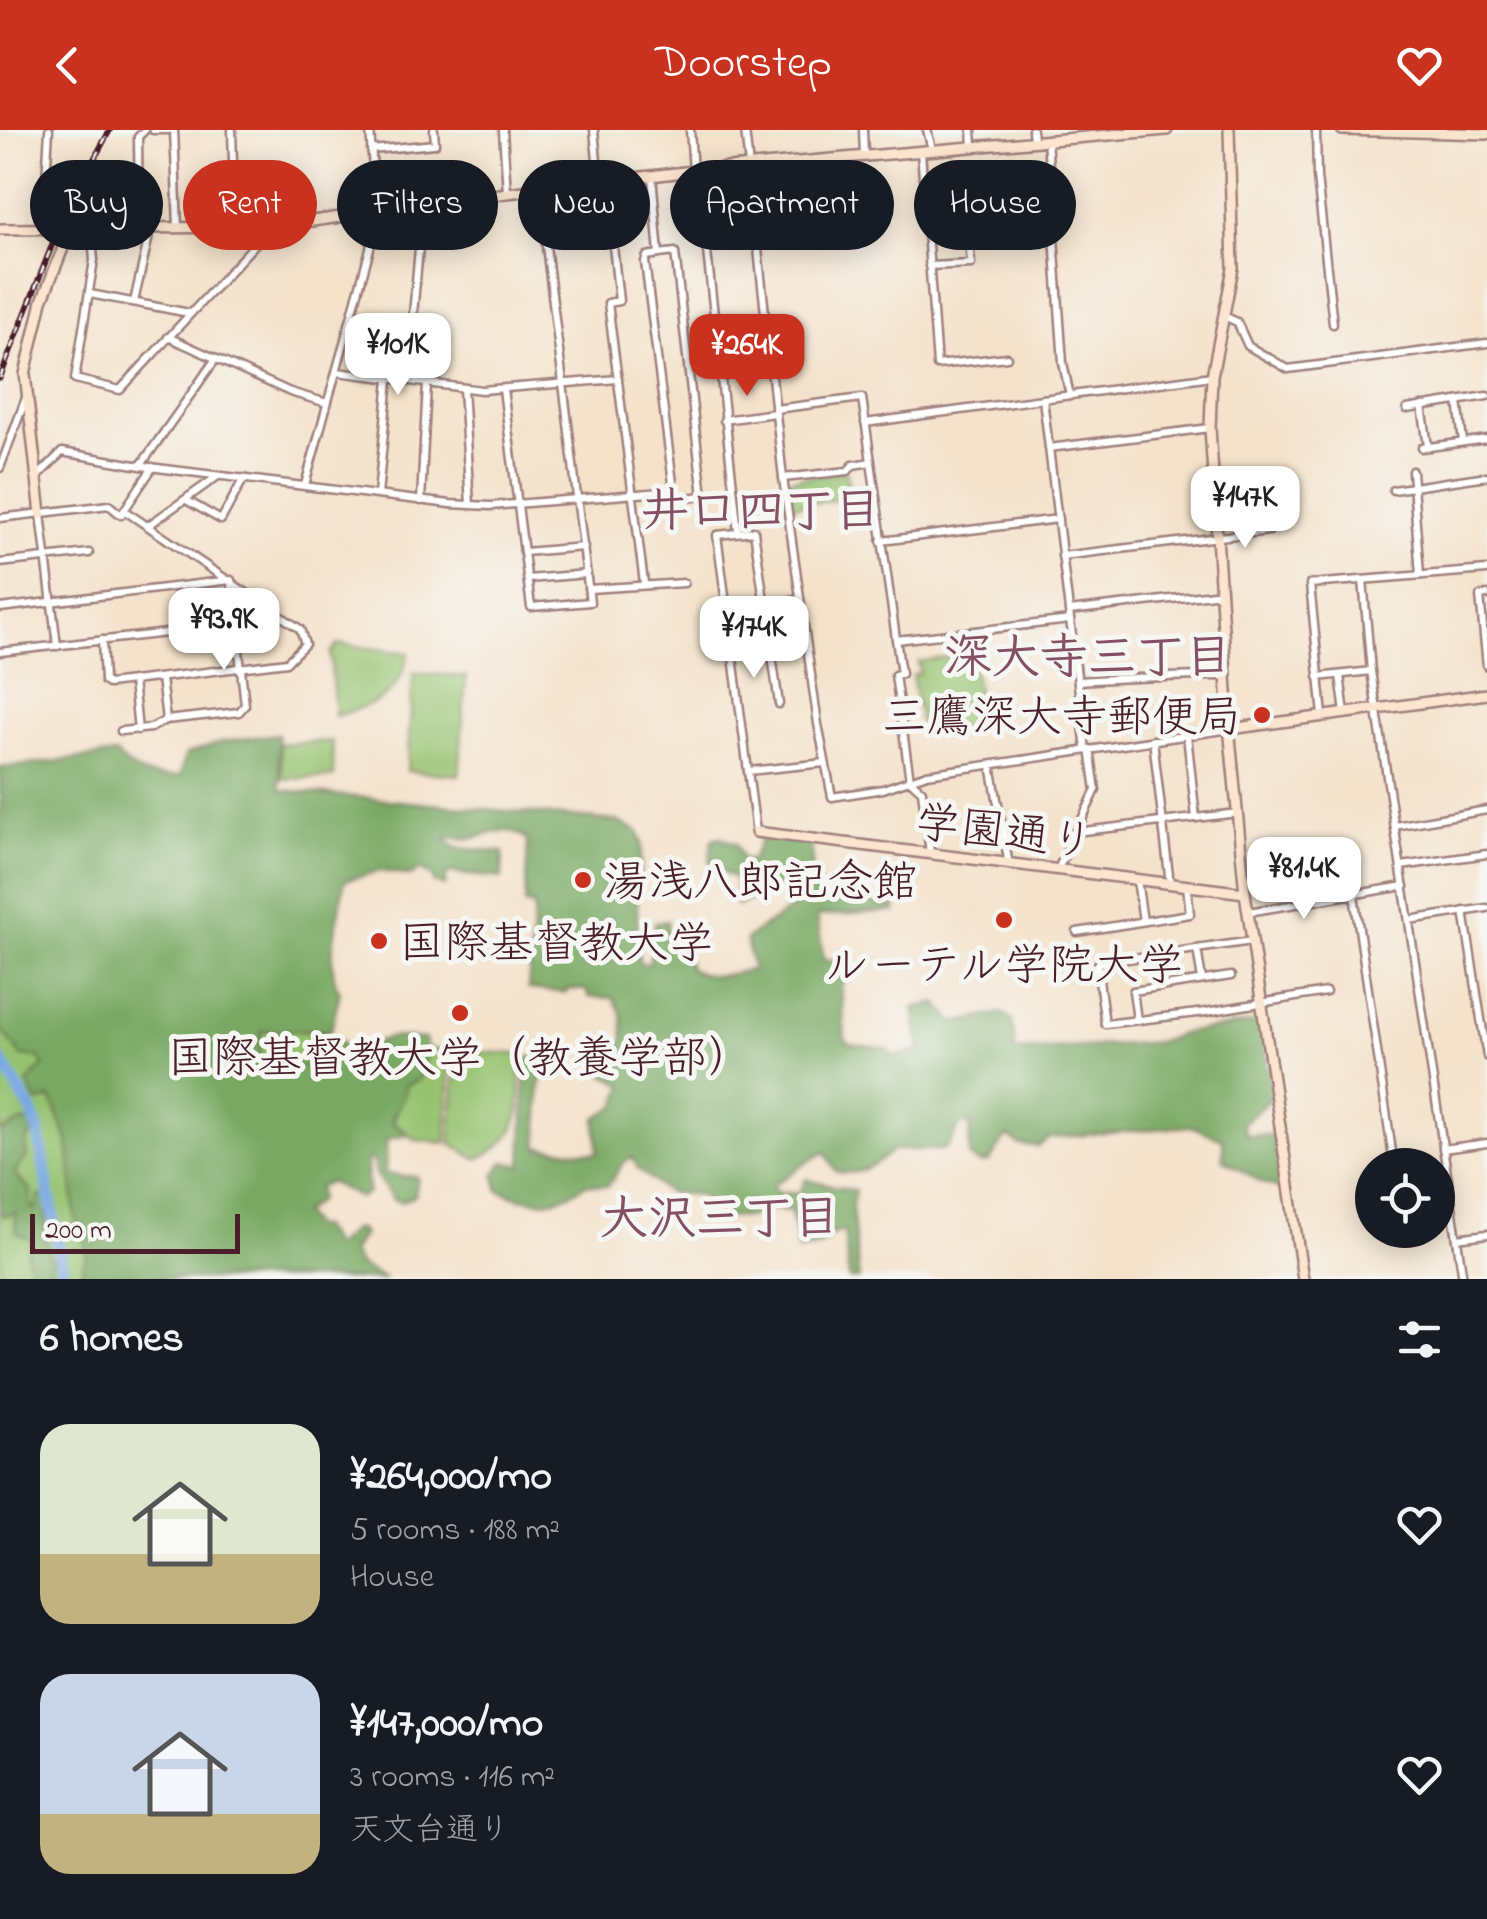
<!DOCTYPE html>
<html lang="en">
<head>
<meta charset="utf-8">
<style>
	:root { --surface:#171b24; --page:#20242c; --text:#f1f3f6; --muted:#9ea1a6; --accent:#c8321e }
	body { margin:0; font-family:"Indie Flower","Klee One",sans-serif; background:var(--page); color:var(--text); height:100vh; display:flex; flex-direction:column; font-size:38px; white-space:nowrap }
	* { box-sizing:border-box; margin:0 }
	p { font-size:32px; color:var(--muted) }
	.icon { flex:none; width:55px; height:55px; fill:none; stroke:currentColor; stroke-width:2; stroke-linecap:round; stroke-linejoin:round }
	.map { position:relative; height:1149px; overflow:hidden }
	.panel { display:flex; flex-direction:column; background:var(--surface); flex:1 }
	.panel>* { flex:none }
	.hud { position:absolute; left:30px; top:30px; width:1428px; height:90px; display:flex; gap:20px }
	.fabs { position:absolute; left:1355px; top:1018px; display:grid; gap:20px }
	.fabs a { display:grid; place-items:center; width:100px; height:100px; border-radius:50%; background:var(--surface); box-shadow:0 5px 25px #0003; font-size:50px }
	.scale { position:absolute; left:30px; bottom:25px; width:210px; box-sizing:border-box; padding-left:10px; border:5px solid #4a1f2b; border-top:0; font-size:28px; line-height:35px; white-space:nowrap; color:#4a1f2b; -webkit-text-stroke:8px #f6f6f2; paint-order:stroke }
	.price { position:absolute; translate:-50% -85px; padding:0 22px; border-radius:20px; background:#fff; color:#222; font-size:32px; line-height:65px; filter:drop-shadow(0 2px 5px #0008) }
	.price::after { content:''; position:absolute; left:50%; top:60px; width:30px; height:22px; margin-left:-15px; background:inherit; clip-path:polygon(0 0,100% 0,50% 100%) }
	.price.active { background:var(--accent); color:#fff }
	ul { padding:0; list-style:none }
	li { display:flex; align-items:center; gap:30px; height:250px; padding:0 40px }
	li span { display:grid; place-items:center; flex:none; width:280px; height:200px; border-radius:30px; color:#555 }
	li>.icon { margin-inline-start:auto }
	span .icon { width:120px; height:120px; fill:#fffc; stroke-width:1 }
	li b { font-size:42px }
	h2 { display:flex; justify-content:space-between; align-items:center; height:120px; padding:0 40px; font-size:42px }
	.chip { padding:0 35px; border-radius:45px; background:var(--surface); box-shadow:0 5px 25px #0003; font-size:35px; line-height:90px }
	.chip.active { background:var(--accent); color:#fff }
	header { display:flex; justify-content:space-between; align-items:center; height:130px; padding:0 40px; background:var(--accent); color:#fff; font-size:45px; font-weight:600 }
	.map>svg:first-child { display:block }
</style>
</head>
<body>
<header><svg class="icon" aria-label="back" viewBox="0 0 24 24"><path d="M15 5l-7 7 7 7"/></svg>Doorstep<svg class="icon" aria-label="heart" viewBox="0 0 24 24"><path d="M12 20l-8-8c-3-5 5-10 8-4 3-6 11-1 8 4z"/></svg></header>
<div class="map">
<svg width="1487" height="1149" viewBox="0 0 1487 1149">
	<rect width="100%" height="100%" fill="#f6f6f2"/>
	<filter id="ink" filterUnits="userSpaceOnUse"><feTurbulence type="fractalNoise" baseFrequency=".01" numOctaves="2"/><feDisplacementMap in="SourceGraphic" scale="20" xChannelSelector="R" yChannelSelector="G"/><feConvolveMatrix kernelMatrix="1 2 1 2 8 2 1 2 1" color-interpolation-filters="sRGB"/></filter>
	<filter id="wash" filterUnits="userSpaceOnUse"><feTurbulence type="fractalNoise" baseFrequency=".0048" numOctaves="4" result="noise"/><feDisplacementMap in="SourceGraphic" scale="40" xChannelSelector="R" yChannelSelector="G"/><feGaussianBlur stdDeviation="2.25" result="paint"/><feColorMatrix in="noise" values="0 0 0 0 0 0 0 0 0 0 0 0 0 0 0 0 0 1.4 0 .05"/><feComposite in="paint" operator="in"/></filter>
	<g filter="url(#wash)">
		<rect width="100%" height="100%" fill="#f4e2cb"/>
		<g fill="#96c270" stroke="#70704e" stroke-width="2.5">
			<polygon points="846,340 851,368 789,376 786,350"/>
			<path d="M 338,514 L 409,523 C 398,569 377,573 335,586 L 330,523 Z"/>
			<polygon points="971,523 983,595 922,605 912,545 920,543 918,532"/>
			<polygon points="413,543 466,547 459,645 407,641"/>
			<polygon points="332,611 334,647 282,649 280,614"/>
			<polygon points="0,838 41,872 143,1149 0,1149"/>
			<polygon points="259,898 329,903 326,939 256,933"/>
			<polygon points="427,918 450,923 446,1013 416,1010 393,992 405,955 428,922"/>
			<path d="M 460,921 L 521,924 C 519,972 529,1007 477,1029 L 450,1014 L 456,925 Z"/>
		</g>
		<g fill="#78a862" stroke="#616446" stroke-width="2.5">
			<path d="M 278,604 L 281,660 L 616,691 L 638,701 L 642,713 L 637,779 L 639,832 L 649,835 L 655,793 L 667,791 L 667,808 L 683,813 L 689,838 C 707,851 732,844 753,839 L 746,810 C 761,796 779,790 794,775 L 794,761 L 785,757 L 763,756 L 758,765 L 737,776 L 735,748 C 706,734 709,744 712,709 L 721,707 L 736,714 L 742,729 L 751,731 L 762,708 L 811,709 L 813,750 L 822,768 L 895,775 L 895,781 L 817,786 L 824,831 L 850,830 L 852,845 L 841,855 L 845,908 L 849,914 L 889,919 L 892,926 L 920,921 L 914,878 L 937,873 L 955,893 L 1002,883 L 1012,890 L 1015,921 L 1159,912 L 1184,903 L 1260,892 L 1273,967 L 1243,993 L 1246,1005 L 1273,1005 L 1285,1061 L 1263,1053 L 1223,1029 L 1223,1009 L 1191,996 L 1049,1008 L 1038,1016 L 1019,1015 L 1010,1007 L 1005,1008 L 989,1032 L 979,1033 L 969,1026 L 970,995 L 964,993 C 952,999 954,1015 942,1020 L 893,1020 C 877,1034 857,1048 835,1041 L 825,1022 C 802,1033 792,1045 772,1055 L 777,1063 L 799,1063 L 806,1049 L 855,1061 L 852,1076 L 859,1149 L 849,1149 L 844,1101 L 833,1104 L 820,1116 L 798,1121 L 791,1081 L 758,1078 L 751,1087 L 719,1088 L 710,1081 L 702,1065 L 668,1063 L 638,1039 L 632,1027 L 623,1033 L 608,1056 L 586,1054 C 555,1077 531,1074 498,1060 L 495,1045 L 504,1032 L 522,1036 L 526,928 L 537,928 L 549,936 L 540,954 L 538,1017 L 598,1023 L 596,988 L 616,976 L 624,955 L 603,944 L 608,929 L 618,920 L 624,908 L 622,884 L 613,868 L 589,867 L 586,860 L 567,859 L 566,863 L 528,859 L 534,780 L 533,775 L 525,775 L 528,711 C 511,696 500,701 482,706 C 471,710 459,708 448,707 L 446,711 L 457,718 L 503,722 L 502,748 L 447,743 L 445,756 L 434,753 L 432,747 L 420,739 L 411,746 L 381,741 L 345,750 C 340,779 323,838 340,862 L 331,900 L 262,901 L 260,931 L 327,937 L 330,909 L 339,909 L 347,920 L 392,907 L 425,909 L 428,922 L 419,950 L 405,955 L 404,966 L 392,988 L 393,993 L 409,1005 L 387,1009 L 385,1044 L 418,1047 L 415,1066 L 401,1072 L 393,1070 L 377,1046 L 372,1029 L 367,1030 L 368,1063 L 360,1068 L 329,1052 L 318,1058 L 319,1070 L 302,1083 L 313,1097 L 321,1097 L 334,1117 L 354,1099 L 360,1099 L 363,1104 L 351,1122 L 360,1136 L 386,1149 L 83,1149 C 78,1127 98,1129 77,1101 L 68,1011 L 51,968 L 37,973 L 27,953 L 44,935 L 38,927 L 22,926 L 0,898 L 0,638 L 116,624 C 136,645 151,649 180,646 L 186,624 L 221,612 Z"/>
			<path d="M 22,992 L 30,992 L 33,1003 L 26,1011 L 26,1029 L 15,1041 L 16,1047 L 31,1060 L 30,1074 L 34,1080 L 39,1066 L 47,1066 C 50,1077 46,1080 45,1091 C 44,1103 48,1113 49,1125 L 53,1128 L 50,1138 L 57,1141 L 61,1149 L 41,1149 L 31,1143 L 27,1124 L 32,1110 L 16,1102 L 16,1083 L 6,1086 L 0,1083 L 0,1002 Z"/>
		</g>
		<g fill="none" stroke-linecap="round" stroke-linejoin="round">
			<polyline stroke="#78a7e2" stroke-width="12" points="0,929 31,980 38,1000 64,1149"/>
		</g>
	</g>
	<g filter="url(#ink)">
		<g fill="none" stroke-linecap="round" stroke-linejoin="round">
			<defs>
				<g id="street">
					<polyline points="153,0 169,0"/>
					<polyline points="174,0 178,97"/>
					<polyline points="232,0 235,97"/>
					<polyline points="503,0 507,63"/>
					<polyline points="594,0 599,51"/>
					<polyline points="690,0 693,41"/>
					<polyline points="745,0 783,348 818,594 832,667 883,659 927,644 1230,599"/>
					<polyline points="863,0 864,25"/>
					<polyline points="927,0 932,19"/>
					<polyline points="972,0 973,15"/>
					<polyline points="1032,0 1033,10"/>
					<polyline points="1316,0 1317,47 1333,194"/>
					<polyline points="1047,9 1063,233 1070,266"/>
					<polyline points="371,20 435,14 434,0"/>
					<polyline points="921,21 937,235 1007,227"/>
					<polyline points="698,40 738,402"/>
					<polyline points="652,45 659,124 647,126 645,132 675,369 733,363"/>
					<polyline points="606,51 619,171 608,173 644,453"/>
					<polyline points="925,70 966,67 971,134 929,136"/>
					<polyline points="139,97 138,7 145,0"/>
					<polyline points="43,98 49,0"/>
					<polyline points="91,98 94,130 75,249 120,260 270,98"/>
					<polyline points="659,124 675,122 703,366"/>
					<polyline points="90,164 189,183"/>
					<polyline points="134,172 151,97"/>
					<polyline points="1224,186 1237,192 1248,216 1288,239 1487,213"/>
					<polyline points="168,207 290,262 327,273"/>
					<polyline points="337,242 482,260 618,249"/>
					<polyline points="407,251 423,74"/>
					<polyline points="463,258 470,375"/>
					<polyline points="503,259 531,477 590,472 539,59"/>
					<polyline points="1043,269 1086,619"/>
					<polyline points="1458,271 1463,312"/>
					<polyline points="1422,276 1428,316"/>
					<polyline points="775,279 862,268 901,544 895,545 910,650 922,661 930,723"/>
					<polyline points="1407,279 1487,266"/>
					<polyline points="724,290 775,283"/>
					<polyline points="865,293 1212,246"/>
					<polyline points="1049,318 1210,298"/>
					<polyline points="1422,318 1487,309"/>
					<polyline points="141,335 215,230"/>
					<polyline points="0,338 27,265"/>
					<polyline points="1412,341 1420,445"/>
					<polyline points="37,347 62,322 141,336 450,374 491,376 674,361"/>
					<polyline points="783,348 848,341 853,335 871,332"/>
					<polyline points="305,355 377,93 370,0"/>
					<polyline points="1393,360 1487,346"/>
					<polyline points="378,365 389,249"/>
					<polyline points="186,370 221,390 244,348"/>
					<polyline points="421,371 427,254"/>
					<polyline points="41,384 57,516"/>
					<polyline points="0,388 109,375 121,385 153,337"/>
					<polyline points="149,395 218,346"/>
					<polyline points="881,411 1058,389"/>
					<polyline points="524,422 584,417"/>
					<polyline points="1062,426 1269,401"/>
					<polyline points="0,433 89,423"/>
					<polyline points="528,449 587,444"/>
					<polyline points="1363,450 1371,541 1463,1149"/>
					<polyline points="589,459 684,453"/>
					<polyline points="1487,465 1480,466 1487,536"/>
					<polyline points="765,474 800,469"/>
					<polyline points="0,478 231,450 245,575 239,582 166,590 161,548"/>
					<polyline points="1069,481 1222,463"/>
					<polyline points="102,510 104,551 108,554 287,532 305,514 300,499 125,381"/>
					<polyline points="896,510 1070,490"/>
					<polyline points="0,522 237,495"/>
					<polyline points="1340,545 1345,583"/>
					<polyline points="1318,547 1371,541"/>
					<polyline points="133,551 138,600"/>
					<path d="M 1078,551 C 1127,548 1176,546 1226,546"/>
					<polyline points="1323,586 1310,454 1487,440"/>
					<polyline points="121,601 151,598 166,590"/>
					<polyline points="1187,605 1196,688"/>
					<polyline points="1153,610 1170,754"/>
					<polyline points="991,635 1009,735"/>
					<polyline points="748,641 825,633"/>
					<polyline points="1395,696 1487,680"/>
					<polyline points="756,702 717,405 754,401 779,574"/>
					<polyline points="1075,702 1238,683"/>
					<polyline points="1401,736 1487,724"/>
					<polyline points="1058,739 1096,660 1090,619"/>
					<polyline points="1137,750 1143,791"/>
					<polyline points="1354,765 1394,1035"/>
					<polyline points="1464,781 1487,927"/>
					<polyline points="1248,782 1404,756"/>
					<polyline points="1409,790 1487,778"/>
					<polyline points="1077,802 1190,784 1187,756"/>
					<polyline points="1252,811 1099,833 1097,835 1105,894 1206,882 1326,862"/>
					<polyline points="1197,819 1202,850"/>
					<polyline points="1137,890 1133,861 1231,846"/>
					<polyline points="1443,1019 1487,1013"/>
					<polyline points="1438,1048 1448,1047"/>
					<polyline points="1457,1108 1487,1104"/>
				</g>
				<g id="secondary">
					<polyline points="1229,0 1233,138 1212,246 1210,298 1230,607 1245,763 1303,1149"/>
					<polyline points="1342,0 1487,4"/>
					<polyline points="0,99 271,97 507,63 693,41 1167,0"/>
					<polyline points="41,384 25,244 42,171 71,98"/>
					<polyline points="1230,599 1487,564"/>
					<polyline points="756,702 1245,763"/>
				</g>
			</defs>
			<use href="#street" stroke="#9f807b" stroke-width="11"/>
			<use href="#secondary" stroke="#9f807b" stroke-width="14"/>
			<use href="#street" stroke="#fff" stroke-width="6"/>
			<use href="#secondary" stroke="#fbe5cf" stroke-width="9"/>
			<defs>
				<polyline id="rail" points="0,248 65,82 110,0"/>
			</defs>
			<use href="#rail" stroke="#4a1f2b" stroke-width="6"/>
			<use href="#rail" stroke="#f6f6f2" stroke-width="2.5" stroke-dasharray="8" stroke-linecap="butt"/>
		</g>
	</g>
	<g fill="#c8321e" stroke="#f6f6f2" stroke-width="4">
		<circle cx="1262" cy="585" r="10"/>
		<circle cx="583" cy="750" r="10"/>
		<circle cx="1004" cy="790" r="10"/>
		<circle cx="379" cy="811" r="10"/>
		<circle cx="460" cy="883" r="10"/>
	</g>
	<g text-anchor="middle" stroke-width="10" stroke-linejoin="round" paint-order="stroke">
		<g font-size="45" fill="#4a1f2b" stroke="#f6f6f2" text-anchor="start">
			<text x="1242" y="601" text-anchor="end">三鷹深大寺郵便局</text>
			<text x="603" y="766">湯浅八郎記念館</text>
			<text x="399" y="827">国際基督教大学</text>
			<text x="1004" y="849" text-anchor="middle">ルーテル学院大学</text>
			<text x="460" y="942" text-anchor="middle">国際基督教大学（教養学部）</text>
		</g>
		<g font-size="45" fill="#4a1f2b" stroke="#f6f6f2">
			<text transform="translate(1005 700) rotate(7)" y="16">学園通り</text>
		</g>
		<g font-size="48" font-weight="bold" fill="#855063" stroke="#f6f6f2">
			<text x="761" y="396">井口四丁目</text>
			<text x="1088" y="542">深大寺三丁目</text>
			<text x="720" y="1103">大沢三丁目</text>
		</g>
	</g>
</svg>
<div class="fabs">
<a><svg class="icon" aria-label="locate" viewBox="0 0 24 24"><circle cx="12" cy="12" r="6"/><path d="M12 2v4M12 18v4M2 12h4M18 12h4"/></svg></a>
</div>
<div class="scale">200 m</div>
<b class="price" style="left:398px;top:268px">¥101K</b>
<b class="price active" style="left:747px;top:269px">¥264K</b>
<b class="price" style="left:1245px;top:421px">¥147K</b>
<b class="price" style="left:224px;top:543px">¥93.9K</b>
<b class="price" style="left:754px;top:551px">¥174K</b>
<b class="price" style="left:1304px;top:792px">¥81.4K</b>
<div class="hud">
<a class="chip">Buy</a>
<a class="chip active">Rent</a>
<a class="chip">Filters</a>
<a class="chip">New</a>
<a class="chip">Apartment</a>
<a class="chip">House</a>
</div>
</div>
<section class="panel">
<h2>6 homes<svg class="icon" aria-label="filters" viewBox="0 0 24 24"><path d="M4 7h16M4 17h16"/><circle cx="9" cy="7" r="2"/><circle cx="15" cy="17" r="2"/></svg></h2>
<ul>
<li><span style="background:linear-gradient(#dfe7d0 65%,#c2b280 0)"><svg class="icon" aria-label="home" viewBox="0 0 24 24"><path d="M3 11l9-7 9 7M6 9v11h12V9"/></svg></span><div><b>¥264,000/mo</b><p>5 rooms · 188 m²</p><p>House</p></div><svg class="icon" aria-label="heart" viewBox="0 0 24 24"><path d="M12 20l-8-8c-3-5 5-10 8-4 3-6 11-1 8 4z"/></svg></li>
<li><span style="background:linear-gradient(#c9d6e8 70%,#c2b280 0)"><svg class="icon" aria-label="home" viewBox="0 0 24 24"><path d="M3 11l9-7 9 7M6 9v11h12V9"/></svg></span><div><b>¥147,000/mo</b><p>3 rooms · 116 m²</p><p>天文台通り</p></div><svg class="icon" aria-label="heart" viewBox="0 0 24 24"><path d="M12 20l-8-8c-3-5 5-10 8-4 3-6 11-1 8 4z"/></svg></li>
</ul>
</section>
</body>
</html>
